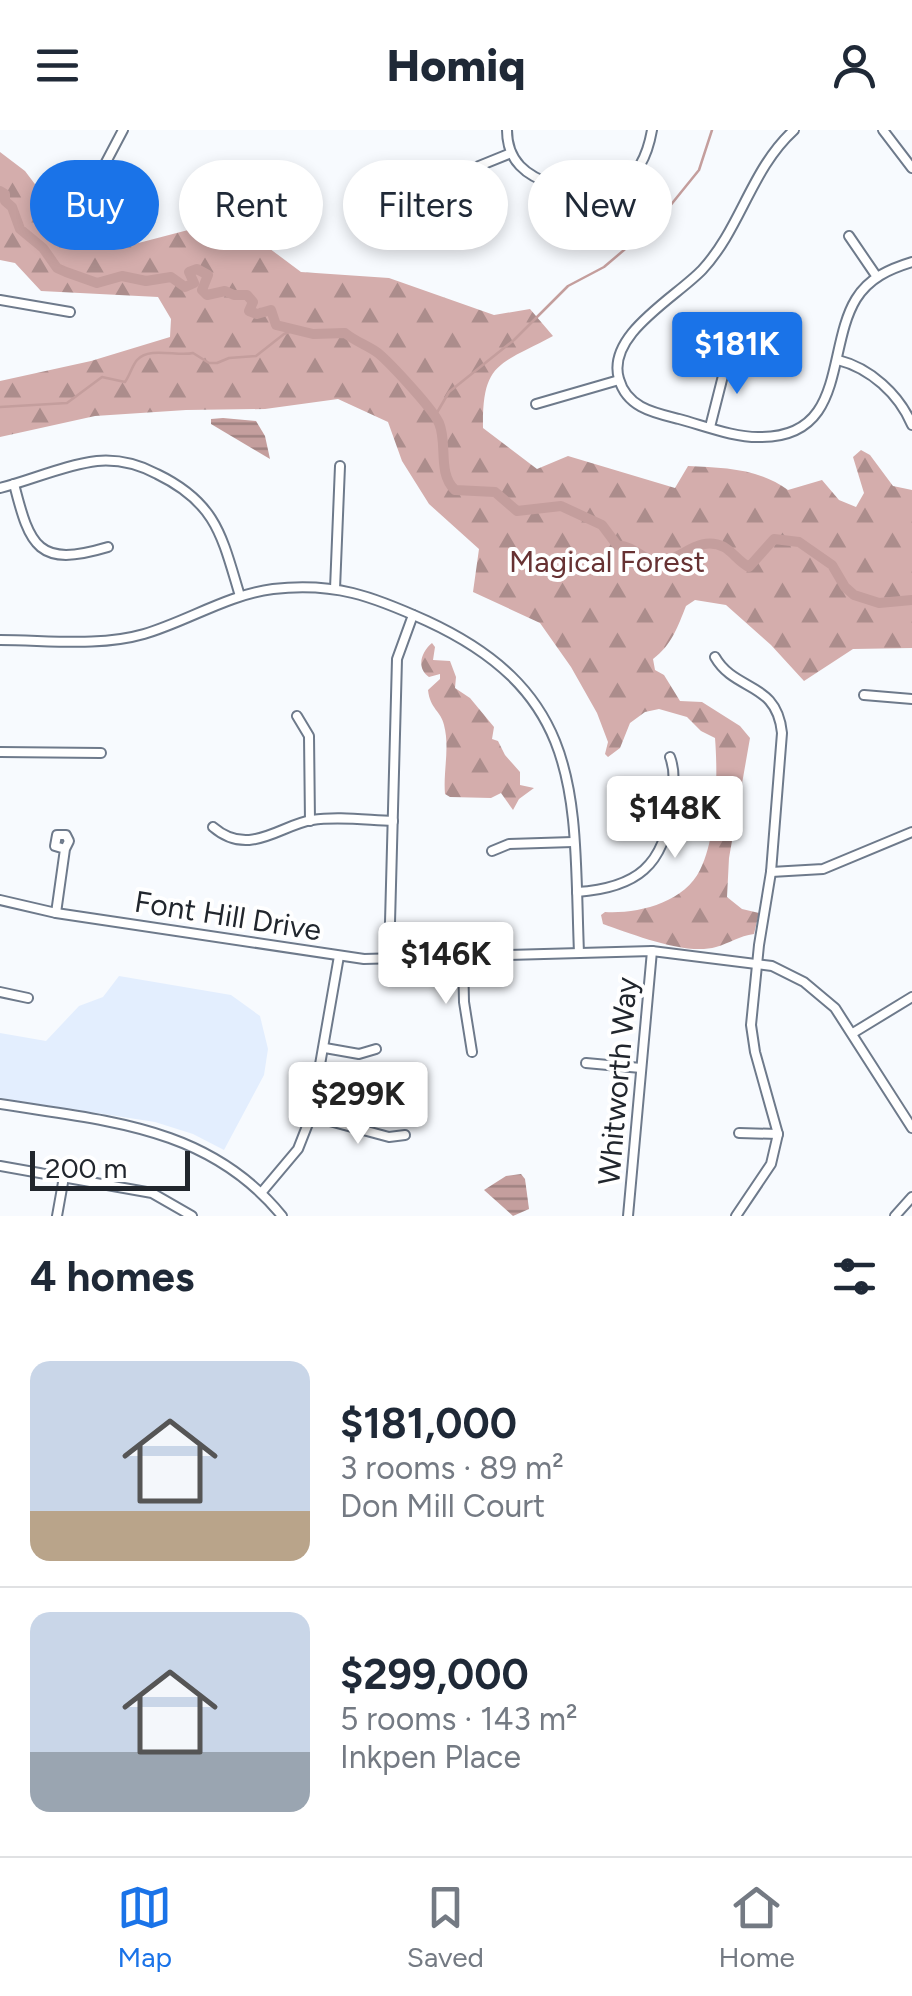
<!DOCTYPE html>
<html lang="en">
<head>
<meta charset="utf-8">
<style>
	:root { --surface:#fff; --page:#f2f2f3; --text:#1f2937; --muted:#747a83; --line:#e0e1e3; --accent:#1a73e8 }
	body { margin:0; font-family:Figtree,sans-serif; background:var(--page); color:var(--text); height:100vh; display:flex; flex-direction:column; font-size:38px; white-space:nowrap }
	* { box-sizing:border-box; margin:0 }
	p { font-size:32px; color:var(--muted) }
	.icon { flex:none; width:55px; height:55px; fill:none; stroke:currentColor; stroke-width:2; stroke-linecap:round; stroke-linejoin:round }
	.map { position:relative; height:1086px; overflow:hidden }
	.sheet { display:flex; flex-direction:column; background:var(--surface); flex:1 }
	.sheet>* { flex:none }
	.guide { position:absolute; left:30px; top:30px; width:852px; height:90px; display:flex; gap:20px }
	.scale { position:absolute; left:30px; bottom:25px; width:160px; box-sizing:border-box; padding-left:10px; border:5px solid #21262d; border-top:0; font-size:28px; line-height:35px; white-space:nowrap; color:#21262d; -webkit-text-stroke:8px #fff; paint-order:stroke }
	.price { position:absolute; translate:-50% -85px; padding:0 22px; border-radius:10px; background:#fff; color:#222; font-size:32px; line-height:65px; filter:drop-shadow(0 2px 5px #0008) }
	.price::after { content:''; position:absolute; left:50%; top:60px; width:30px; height:22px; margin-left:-15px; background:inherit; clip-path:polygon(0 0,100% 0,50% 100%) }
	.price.selected { background:var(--accent); color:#fff }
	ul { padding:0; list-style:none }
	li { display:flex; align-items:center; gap:30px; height:250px; padding:0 30px }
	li+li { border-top:2px solid var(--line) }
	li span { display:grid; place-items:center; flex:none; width:280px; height:200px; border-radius:20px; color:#555 }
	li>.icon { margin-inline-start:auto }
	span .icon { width:120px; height:120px; fill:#fffc; stroke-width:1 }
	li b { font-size:42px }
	h2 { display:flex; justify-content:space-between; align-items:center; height:120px; padding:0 30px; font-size:42px }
	.tag { padding:0 35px; border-radius:45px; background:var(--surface); box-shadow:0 5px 15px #0003; font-size:35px; line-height:90px }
	.tag.selected { background:var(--accent); color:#fff }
	header { display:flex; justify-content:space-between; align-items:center; height:130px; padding:0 30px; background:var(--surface); font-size:45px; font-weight:800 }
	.dock { display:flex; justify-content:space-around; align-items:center; height:140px; border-top:2px solid var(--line); background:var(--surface); font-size:28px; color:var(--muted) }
	.dock a { display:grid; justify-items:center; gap:5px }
	.dock .selected { color:var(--accent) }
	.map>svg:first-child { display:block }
</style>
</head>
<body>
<header><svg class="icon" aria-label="menu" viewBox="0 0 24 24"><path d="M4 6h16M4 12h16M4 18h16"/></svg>Homiq<svg class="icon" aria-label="person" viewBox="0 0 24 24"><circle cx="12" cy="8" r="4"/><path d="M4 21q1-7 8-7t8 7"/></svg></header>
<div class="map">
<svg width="912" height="1086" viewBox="0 0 912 1086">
	<defs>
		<pattern id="forest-firs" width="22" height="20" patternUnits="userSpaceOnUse" patternTransform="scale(2.5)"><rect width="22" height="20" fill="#d4adac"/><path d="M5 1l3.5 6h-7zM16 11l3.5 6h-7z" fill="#ac8d8c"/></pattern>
		<pattern id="water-rules" width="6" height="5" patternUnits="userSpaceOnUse" patternTransform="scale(2.5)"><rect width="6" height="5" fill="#c49e9d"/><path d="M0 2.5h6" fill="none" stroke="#9f8180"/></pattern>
	</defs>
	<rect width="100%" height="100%" fill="#f7fafe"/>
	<polygon fill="#e3eefe" points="119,846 231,865 260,886 268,919 264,945 224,1020 193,1004 155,992 0,968 0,903 46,911 79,876 103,867"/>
	<g fill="url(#forest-firs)">
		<path d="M 0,22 L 25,41 L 50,74 L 86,97 L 105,118 L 127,116 L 230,89 L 301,142 L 389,148 L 494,185 L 530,179 L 553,206 C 500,235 482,231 483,298 L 537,339 L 568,326 L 675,358 L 688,336 C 724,338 758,338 788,360 L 822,350 L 839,370 L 856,377 L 864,363 L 853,327 L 861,320 L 870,325 L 893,356 L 912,360 L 912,518 L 853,519 L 804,551 L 771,515 L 726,475 L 695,470 L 686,476 C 678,496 672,515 653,529 L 655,540 L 664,545 L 680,571 L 702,572 L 740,596 L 750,608 L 729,728 L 727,767 L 742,779 L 759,783 L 754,804 C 739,806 730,813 716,817 C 686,826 632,804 603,794 L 601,785 L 605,782 C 637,784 684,773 700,740 C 717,706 718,645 715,608 L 701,601 L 687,587 L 659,579 L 645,582 L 630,593 L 620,618 L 608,627 L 605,624 L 608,612 L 597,583 L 571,537 L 540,493 L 473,462 L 479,419 L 429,374 L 402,331 L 388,292 L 338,269 L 265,279 L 186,280 L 95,286 L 0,307 L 0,251 L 91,231 L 170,207 L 171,189 L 158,167 L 41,161 L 15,133 L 0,130 Z"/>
		<path d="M 432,513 L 435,517 L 433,530 L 450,531 L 456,547 L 455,558 L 470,568 L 494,597 L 492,609 L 498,611 L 505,625 L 520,642 L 520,655 L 534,658 L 519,669 L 513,680 L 501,663 L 491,668 L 450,667 L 445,664 C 443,641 450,618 444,595 C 441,581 430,579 428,560 L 440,549 L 440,544 L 429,547 C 416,538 421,522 432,513 Z"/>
	</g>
	<g fill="url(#water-rules)">
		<polygon points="223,288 256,291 265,306 270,329 211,294 211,289"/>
		<polygon points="521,1044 525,1049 529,1079 513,1086 484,1060 506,1046"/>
	</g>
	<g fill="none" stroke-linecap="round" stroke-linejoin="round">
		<g stroke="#c49e9d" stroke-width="2.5">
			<path d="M 0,277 L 67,273 L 102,247 L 125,252 C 130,245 132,236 137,230 C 149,216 178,227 193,223 L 209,233 L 217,233 L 229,228 L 256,226 L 284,204 L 297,199"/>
			<polyline points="435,286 449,262 514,210 568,156 604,137 657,92 699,40 712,0"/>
		</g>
		<path stroke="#c49e9d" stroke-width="10" d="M 0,61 L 5,64 L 5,71 L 12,77 L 20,99 L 43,118 L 57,138 L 66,142 L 97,153 L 122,146 L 146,151 L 171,147 L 185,157 L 194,153 L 189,142 L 197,139 L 208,145 L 202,160 L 207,165 L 225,161 L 234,165 L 247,165 L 253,172 L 249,181 L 257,184 L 271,180 L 276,195 L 313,204 L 345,203 C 356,212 367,215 378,223 C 390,233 433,279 439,293 C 448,314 437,343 455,360 L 495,362 L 517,381 L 561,376 L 602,395 L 617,415 C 636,417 640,428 654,431 C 678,436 696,403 724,417 C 733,422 739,432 749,437 L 774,409 L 799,412 L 832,435 L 845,457 L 854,465 L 879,473 L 912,470"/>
		<defs>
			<g id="minor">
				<path d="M 507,0 C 507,31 526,46 554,55 C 607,73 642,57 652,0"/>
				<path d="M 794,0 C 751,39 741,98 702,140 C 675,168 606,205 619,249 C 627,278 655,283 679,289 C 705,296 735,308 761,307 C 847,307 826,218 856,169 C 869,148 889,139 912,132"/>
				<polyline points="883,0 912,38"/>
				<polyline points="104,36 123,0"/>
				<polyline points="479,36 511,23"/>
				<polyline points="849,106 877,147"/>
				<polyline points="0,170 70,182"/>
				<path d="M 838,230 C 870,238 899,264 912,295"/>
				<polyline points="536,274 619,250"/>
				<polyline points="710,297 727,230 739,218"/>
				<path d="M 14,354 C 30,417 38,438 108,417"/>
				<path d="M 0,358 C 32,350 64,335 97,331 C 119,329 138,334 157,344 C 217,373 222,407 240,466"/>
				<polyline points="335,459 340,336"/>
				<path d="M 0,510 C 47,510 99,517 144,504 C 188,491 227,465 273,459 C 335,452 372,466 427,491 C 587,565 573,669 579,823"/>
				<path d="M 715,527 C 735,562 777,551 782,603 L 771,742 L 759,815 L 751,895 L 755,922 L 778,1004 L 771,1034 L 736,1086"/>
				<polyline points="864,565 912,569"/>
				<polyline points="297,586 309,606 310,691"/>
				<polyline points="0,622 101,623"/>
				<path d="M 213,697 C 249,728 280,695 312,690 C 338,686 366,690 393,691"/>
				<polyline points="492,721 509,714 573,712"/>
				<polyline points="771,742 823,739 912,702"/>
				<path d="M 577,762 C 636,758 665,736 671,675 C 673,658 676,643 670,627"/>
				<polyline points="0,770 56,783 364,829 652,821 772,836 804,852 835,878 912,998"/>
				<polyline points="56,783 65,719 69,711 66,705 57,705 55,716 65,719"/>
				<polyline points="463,828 464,872 472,922"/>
				<polyline points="389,830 397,529 413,485"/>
				<polyline points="0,862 28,868"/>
				<polyline points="853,903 912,867"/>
				<polyline points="325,918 359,924 376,919"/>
				<polyline points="586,933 641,938"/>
				<path d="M 0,974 C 106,991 209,996 282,1086"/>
				<polyline points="311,986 389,1007 405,1005"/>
				<polyline points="739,1003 778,1004"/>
				<polyline points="0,1036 152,1063 192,1086"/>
				<polyline points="261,1063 298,1019 311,986 339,826"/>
				<polyline points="57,1086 64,1047"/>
				<polyline points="628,1086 652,821"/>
				<polyline points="895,1086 912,1067"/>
			</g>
		</defs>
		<use href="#minor" stroke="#6e7a8b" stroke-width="12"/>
		<use href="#minor" stroke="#fff" stroke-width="8"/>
	</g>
	<g text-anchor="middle" stroke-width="8" stroke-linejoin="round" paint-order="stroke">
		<g font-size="30" fill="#673233" stroke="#fff">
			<text x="607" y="442">Magical Forest</text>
		</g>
		<g font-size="30" fill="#21262d" stroke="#fff">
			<text transform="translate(228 786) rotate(9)" y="10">Font Hill Drive</text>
			<text transform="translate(618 951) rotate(-85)" y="10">Whitworth Way</text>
		</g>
	</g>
</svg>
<div class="scale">200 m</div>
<b class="price selected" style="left:737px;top:267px">$181K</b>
<b class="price" style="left:675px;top:731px">$148K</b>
<b class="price" style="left:446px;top:877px">$146K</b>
<b class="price" style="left:358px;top:1017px">$299K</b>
<div class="guide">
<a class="tag selected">Buy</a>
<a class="tag">Rent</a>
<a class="tag">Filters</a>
<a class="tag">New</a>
</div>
</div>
<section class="sheet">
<h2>4 homes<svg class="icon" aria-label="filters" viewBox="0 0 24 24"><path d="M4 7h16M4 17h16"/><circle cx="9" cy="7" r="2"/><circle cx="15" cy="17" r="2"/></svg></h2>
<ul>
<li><span style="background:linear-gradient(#c9d6e8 75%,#b9a48a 0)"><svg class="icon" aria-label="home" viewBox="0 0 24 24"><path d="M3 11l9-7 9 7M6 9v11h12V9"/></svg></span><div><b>$181,000</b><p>3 rooms · 89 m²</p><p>Don Mill Court</p></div></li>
<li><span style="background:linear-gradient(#c9d6e8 70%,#9aa5b1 0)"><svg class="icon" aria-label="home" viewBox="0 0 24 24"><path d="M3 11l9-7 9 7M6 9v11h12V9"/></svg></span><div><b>$299,000</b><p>5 rooms · 143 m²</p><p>Inkpen Place</p></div></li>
</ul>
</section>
<nav class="dock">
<a class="selected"><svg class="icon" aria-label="map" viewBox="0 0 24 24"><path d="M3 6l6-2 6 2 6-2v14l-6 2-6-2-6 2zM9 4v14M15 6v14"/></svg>Map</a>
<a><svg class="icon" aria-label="saved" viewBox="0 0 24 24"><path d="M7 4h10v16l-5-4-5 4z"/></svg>Saved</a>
<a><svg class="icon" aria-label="home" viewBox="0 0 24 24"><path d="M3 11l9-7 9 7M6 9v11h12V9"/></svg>Home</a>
</nav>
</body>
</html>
